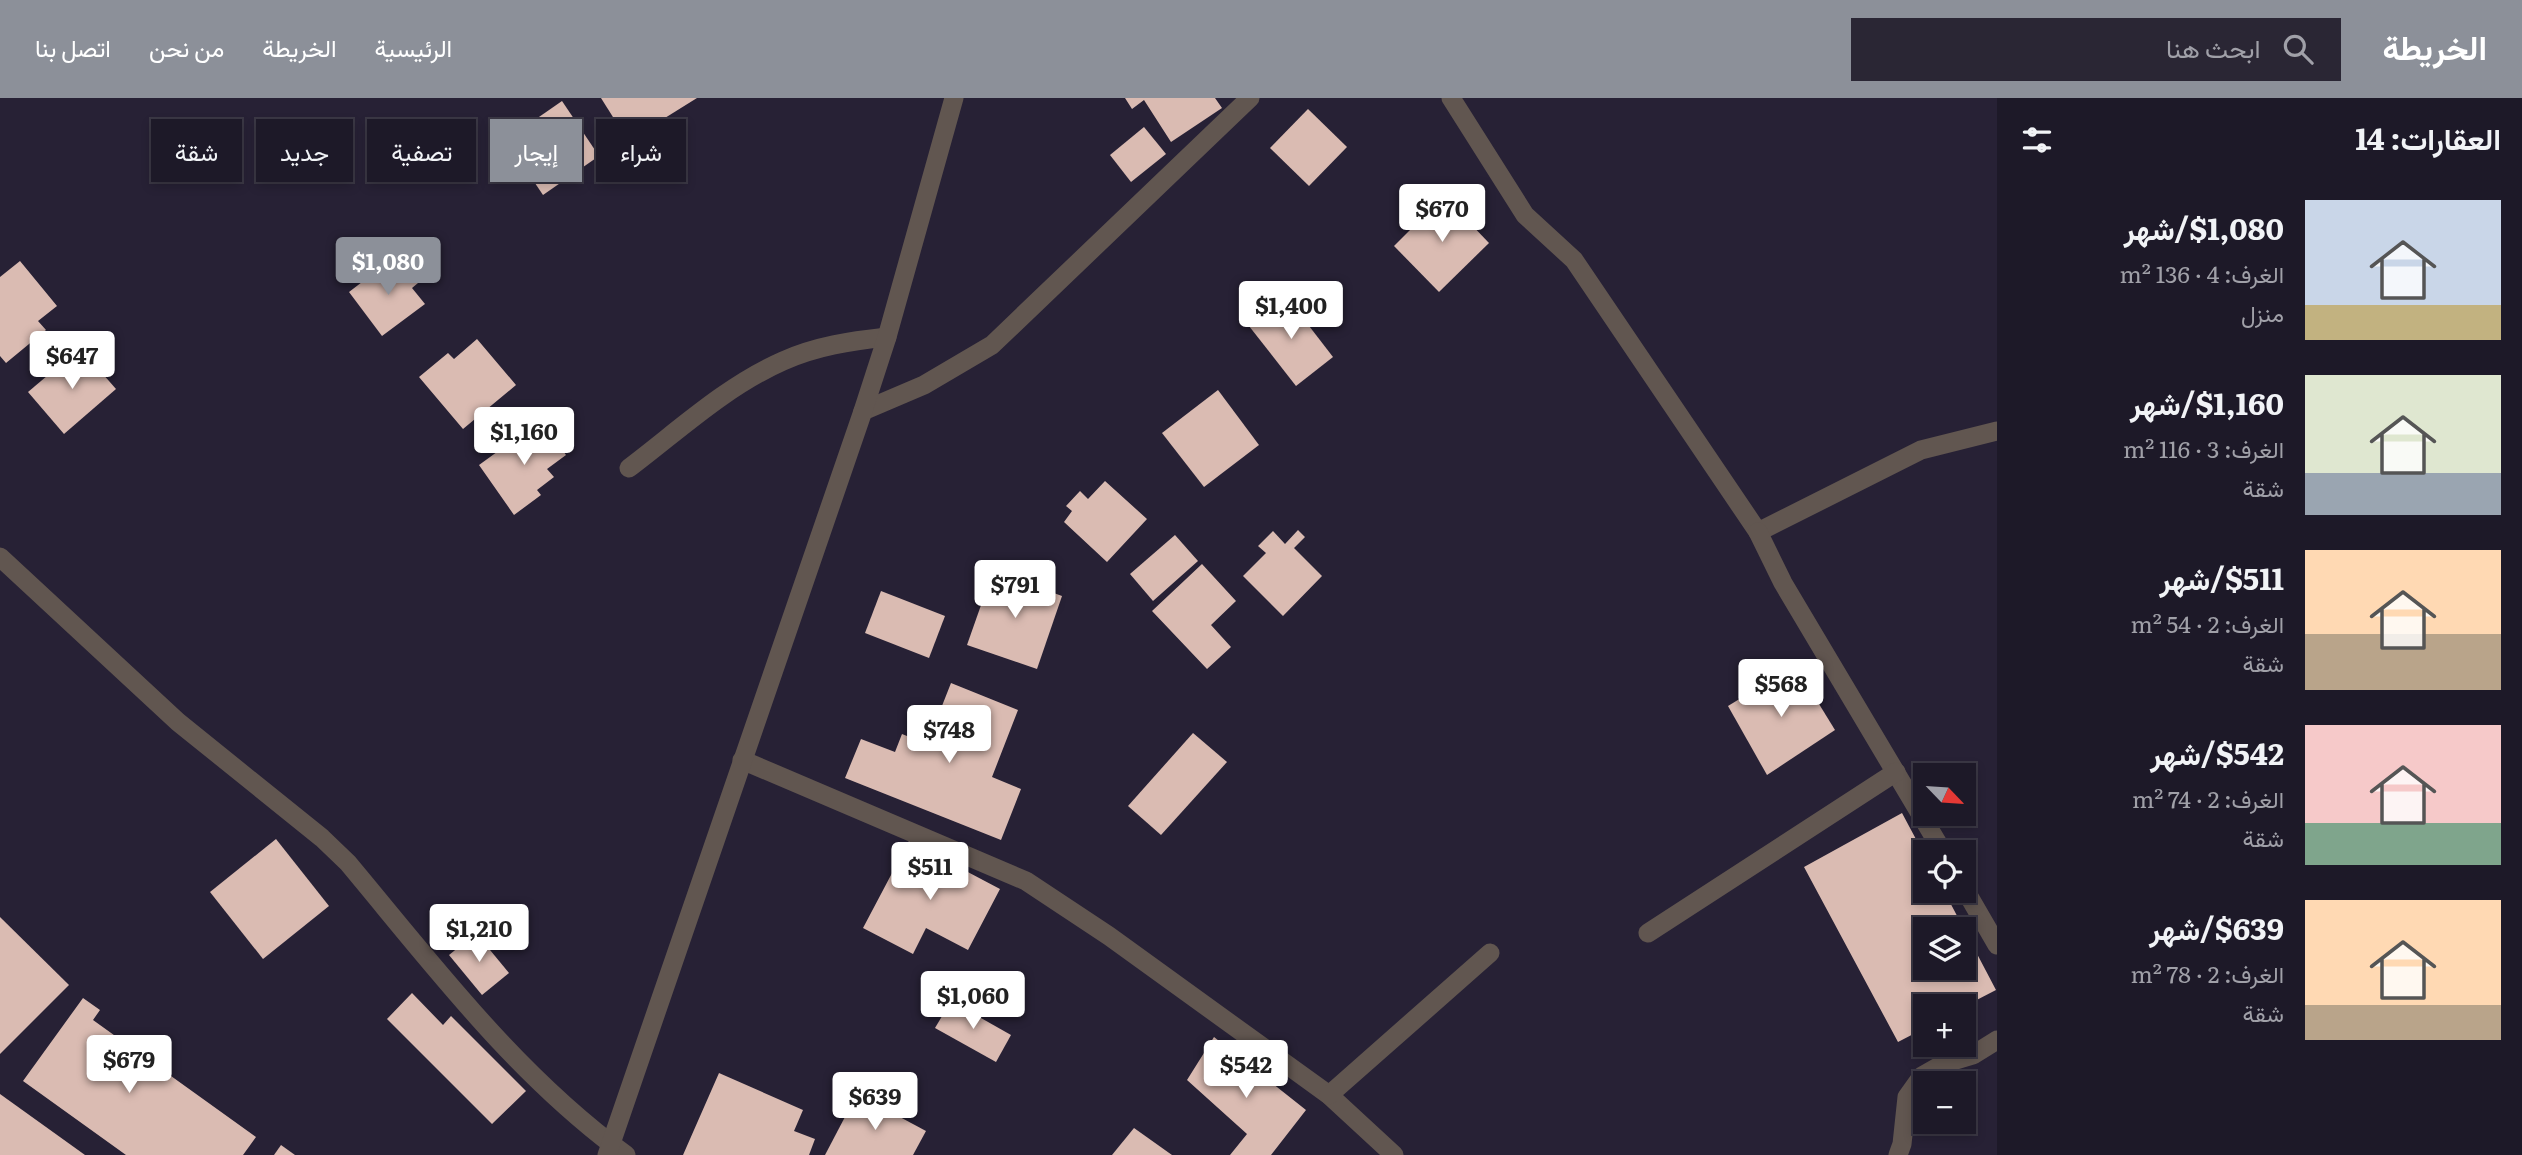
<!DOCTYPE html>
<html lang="ar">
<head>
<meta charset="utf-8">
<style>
	:root { --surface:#1d1928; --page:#2a2634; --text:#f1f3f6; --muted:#a0a0a8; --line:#3b3845; --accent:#8c9099 }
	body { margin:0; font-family:Literata,Vazirmatn,serif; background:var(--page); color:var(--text); direction:rtl; height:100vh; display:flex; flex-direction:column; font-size:26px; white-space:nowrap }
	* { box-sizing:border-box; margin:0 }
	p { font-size:23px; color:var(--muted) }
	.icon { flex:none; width:38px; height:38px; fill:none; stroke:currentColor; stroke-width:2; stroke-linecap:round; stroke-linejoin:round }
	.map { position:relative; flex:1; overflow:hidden; direction:ltr }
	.side { display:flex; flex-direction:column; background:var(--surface); width:525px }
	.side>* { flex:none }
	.hud { position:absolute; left:21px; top:21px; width:665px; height:63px; direction:rtl; display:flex; gap:14px }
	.needle { width:46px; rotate:115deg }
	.controls { position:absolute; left:1913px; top:665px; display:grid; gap:14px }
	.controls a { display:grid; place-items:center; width:63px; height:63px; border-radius:0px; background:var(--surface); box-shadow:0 4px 10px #0003,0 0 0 2px var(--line); font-size:35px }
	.price { position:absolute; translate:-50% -60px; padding:0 16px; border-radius:7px; background:#fff; color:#222; font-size:23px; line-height:46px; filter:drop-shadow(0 2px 4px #0008) }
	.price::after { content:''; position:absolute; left:50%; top:42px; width:21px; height:16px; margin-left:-10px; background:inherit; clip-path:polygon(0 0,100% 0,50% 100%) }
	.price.on { background:var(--accent); color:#fff }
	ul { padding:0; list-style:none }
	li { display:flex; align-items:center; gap:21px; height:175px; padding:0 21px }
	li span { display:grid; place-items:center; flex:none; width:196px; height:140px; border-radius:0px; color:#555 }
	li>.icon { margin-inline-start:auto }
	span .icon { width:84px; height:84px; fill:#fffc; stroke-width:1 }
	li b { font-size:30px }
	h2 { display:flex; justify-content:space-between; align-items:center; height:84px; padding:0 21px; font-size:30px }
	.chip { padding:0 24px; border-radius:0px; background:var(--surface); box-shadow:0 4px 10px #0003,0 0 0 2px var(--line); font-size:24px; line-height:63px }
	.chip.on { background:var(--accent); color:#fff }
	header { display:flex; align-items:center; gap:42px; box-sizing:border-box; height:98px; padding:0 35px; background:var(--accent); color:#fff }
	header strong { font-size:33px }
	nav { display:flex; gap:38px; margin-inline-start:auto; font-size:24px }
	.search { width:490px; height:63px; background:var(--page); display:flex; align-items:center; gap:18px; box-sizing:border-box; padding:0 24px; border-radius:0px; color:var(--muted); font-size:26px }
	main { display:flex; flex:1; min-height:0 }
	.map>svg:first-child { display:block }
</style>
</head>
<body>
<header>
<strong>الخريطة</strong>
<div class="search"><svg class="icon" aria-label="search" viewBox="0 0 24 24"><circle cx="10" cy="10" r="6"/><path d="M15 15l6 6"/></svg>ابحث هنا</div>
<nav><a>الرئيسية</a><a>الخريطة</a><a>من نحن</a><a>اتصل بنا</a></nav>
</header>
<main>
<section class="side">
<h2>العقارات: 14<svg class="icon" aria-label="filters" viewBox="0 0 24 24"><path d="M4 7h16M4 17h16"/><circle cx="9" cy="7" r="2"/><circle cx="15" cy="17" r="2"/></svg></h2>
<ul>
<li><span style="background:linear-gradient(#c9d6e8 75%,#c2b280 0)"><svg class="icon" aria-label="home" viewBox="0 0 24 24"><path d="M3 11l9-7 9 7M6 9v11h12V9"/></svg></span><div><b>$1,080/شهر</b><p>الغرف: 4 · 136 m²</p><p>منزل</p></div></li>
<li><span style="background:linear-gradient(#dfe7d0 70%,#9aa5b1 0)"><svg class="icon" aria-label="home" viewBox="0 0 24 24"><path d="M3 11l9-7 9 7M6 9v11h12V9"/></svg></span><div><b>$1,160/شهر</b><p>الغرف: 3 · 116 m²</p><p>شقة</p></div></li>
<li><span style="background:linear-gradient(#ffd9b3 60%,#b9a48a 0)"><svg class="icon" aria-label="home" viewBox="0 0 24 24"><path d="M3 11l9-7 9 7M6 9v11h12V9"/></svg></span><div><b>$511/شهر</b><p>الغرف: 2 · 54 m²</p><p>شقة</p></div></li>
<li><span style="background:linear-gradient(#f6c9c9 70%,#7fa58c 0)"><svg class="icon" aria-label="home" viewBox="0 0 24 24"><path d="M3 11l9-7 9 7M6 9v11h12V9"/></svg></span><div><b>$542/شهر</b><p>الغرف: 2 · 74 m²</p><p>شقة</p></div></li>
<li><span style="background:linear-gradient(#ffd9b3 75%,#b9a48a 0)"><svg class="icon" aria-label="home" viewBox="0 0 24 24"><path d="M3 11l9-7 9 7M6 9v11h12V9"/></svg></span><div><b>$639/شهر</b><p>الغرف: 2 · 78 m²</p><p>شقة</p></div></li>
</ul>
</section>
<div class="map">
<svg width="1997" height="1057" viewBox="0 0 1997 1057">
	<rect width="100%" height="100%" fill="#272135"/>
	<g fill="#dabbb2" fill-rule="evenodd">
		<polygon points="601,0 697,0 628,43"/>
		<polygon points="1125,0 1215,0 1222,10 1171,44 1144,2 1132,11"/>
		<polygon points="562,3 599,58 543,97 506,42"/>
		<polygon points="1308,11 1347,49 1309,88 1270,50"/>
		<polygon points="1144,29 1166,56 1131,84 1110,57"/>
		<polygon points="1444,98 1489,145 1439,194 1394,148"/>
		<polygon points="392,161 400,172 406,168 418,185 412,190 425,206 382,238 349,194"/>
		<polygon points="20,163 57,208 38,223 46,232 6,265 0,258 0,179"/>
		<polygon points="1286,198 1333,259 1296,288 1249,228"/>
		<polygon points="477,241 516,287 463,331 419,279 448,255 454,261"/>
		<polygon points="80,250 116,291 64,336 28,294"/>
		<polygon points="1218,292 1259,347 1204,389 1162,335"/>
		<polygon points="541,322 566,357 547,371 554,379 537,392 541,397 514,417 479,367"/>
		<polygon points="1105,383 1147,421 1107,464 1064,424 1072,413 1066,408 1080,393 1088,401"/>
		<polygon points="1298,432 1305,439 1294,450 1322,478 1283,518 1243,478 1266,455 1258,448 1273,433 1285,446"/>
		<polygon points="1175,437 1198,463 1153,503 1130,476"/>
		<polygon points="1202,466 1236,503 1211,527 1231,549 1207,571 1152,513"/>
		<polygon points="993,473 1062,498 1037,571 967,547"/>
		<polygon points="881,493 945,518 929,560 865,535"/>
		<polygon points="1795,567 1835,632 1767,677 1728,608"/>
		<polygon points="951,585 1018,612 992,679 1021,691 1001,742 845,680 861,641 895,654 902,636 927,646"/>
		<polygon points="1193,635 1227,664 1161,737 1128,708"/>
		<path d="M 1902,715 L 1925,758 L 1925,793 L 1944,793 L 1996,892 L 1965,908 L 1925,908 L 1925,930 L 1898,944 L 1804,769 ZM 1925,831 L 1964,831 L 1964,870 L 1925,870 Z"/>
		<polygon points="276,741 329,808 263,861 210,794"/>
		<polygon points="909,743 1000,791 968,852 926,830 913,856 863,830"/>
		<polygon points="0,819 69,887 0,956"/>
		<polygon points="476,835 509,875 482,897 449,857"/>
		<polygon points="412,895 443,927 451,918 526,993 492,1026 387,921"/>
		<polygon points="83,900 100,912 93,922 256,1039 243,1057 126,1057 23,983"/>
		<polygon points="951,903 1011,937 996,964 935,930"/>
		<polygon points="1214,939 1306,1012 1271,1057 1230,1057 1247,1036 1187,982"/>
		<polygon points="719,975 803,1012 794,1033 815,1041 809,1057 683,1057"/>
		<polygon points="0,996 85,1057 0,1057"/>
		<polygon points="857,996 926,1033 913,1057 825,1057"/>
		<polygon points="1134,1030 1172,1057 1112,1057"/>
		<polygon points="281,1047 295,1057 274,1057"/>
	</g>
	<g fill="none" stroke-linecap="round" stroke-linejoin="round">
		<g stroke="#615650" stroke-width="19">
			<polyline points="1451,0 1525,117 1574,162 1758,434 1921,352 1997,333"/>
			<polyline points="863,313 924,287 992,247 1250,0"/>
			<path d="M 629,370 C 678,333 726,288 783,263 C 816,248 851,243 887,239"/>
			<polyline points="1758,434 1783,485 1943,754"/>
			<path d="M 0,459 L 178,624 L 322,740 L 348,765 C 434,868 516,977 626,1057"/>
			<polyline points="742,662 1026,783 1109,838 1329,997 1394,1057"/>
			<polyline points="1964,790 1997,847"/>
			<polyline points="1648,835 1896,674"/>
			<polyline points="1329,997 1490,855"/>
			<polyline points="1898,1057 1902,1046 1907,999 1922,978 1943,966 1973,957 1997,942"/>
		</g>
		<polyline stroke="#615650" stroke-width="19" points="607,1057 863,313 887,239 954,0"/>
	</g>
</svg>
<div class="controls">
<a><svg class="needle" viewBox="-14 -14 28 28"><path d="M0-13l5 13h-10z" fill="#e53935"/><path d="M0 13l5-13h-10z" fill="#a0a0a8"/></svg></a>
<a><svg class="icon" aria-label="locate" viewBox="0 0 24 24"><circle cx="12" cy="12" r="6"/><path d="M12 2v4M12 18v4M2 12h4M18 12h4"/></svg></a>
<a><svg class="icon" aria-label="layers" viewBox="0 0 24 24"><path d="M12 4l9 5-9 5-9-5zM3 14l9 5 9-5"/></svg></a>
<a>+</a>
<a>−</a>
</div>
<b class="price" style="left:1442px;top:146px">$670</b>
<b class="price on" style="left:388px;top:199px">$1,080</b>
<b class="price" style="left:1291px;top:243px">$1,400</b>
<b class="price" style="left:72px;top:293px">$647</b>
<b class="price" style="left:524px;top:369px">$1,160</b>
<b class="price" style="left:1015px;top:522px">$791</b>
<b class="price" style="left:1781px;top:621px">$568</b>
<b class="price" style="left:949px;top:667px">$748</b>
<b class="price" style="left:930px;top:804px">$511</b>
<b class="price" style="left:479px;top:866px">$1,210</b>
<b class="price" style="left:973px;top:933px">$1,060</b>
<b class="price" style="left:129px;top:997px">$679</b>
<b class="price" style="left:1246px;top:1002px">$542</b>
<b class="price" style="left:875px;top:1034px">$639</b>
<div class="hud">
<a class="chip">شراء</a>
<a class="chip on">إيجار</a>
<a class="chip">تصفية</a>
<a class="chip">جديد</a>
<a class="chip">شقة</a>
</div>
</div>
</main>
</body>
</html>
